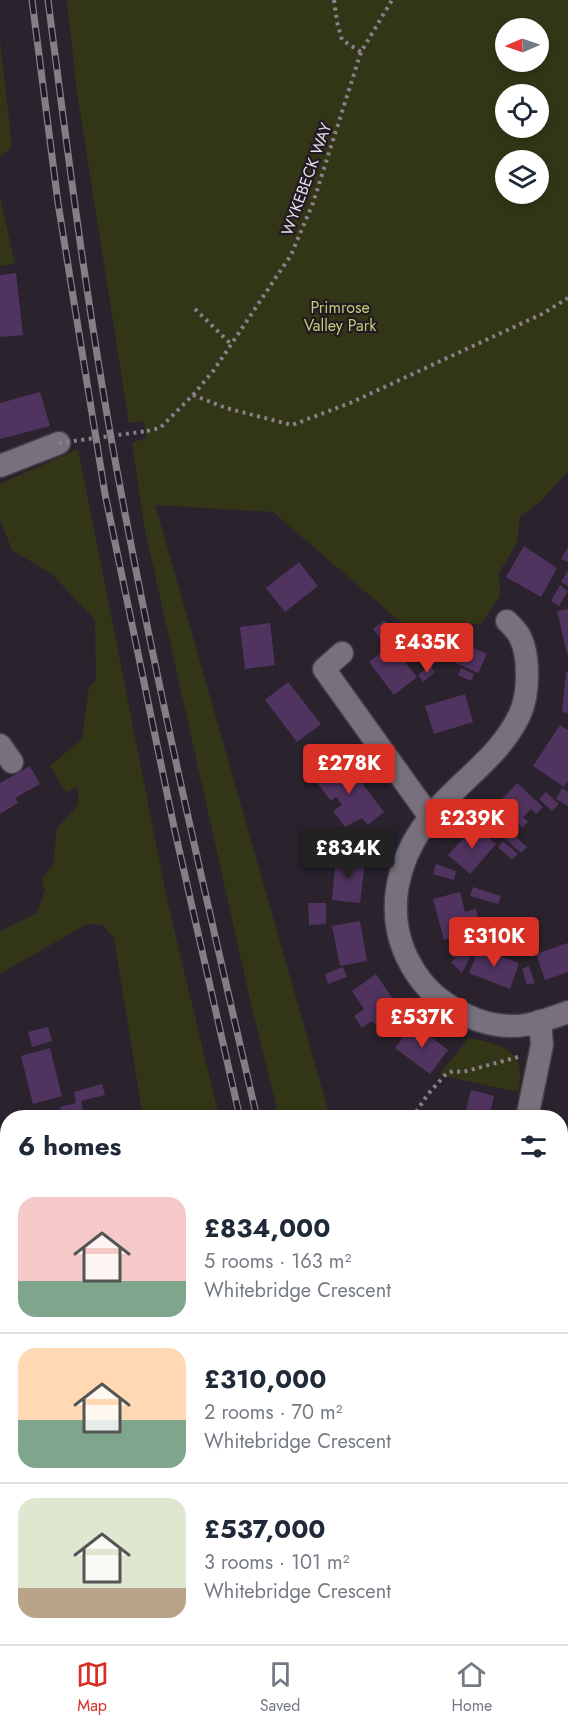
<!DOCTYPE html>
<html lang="en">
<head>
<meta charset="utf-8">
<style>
	:root { --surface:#fff; --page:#f6f6f7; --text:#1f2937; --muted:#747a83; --line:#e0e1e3; --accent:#d93025 }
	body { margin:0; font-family:Jost,sans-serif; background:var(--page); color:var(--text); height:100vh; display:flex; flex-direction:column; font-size:22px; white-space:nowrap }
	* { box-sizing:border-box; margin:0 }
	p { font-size:20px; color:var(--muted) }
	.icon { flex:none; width:33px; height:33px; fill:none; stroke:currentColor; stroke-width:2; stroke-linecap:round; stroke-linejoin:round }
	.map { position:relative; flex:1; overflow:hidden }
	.side { position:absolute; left:0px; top:1110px; width:568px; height:534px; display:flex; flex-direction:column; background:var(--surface); border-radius:24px 24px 0 0; box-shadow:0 3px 9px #0003 }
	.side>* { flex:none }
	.needle { width:39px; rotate:268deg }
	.buttons { position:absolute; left:495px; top:18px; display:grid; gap:12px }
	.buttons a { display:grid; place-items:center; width:54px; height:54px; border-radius:50%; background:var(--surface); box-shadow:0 3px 9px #0003; font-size:30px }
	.price { position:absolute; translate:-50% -51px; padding:0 14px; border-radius:6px; background:var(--accent); color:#fff; font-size:20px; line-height:39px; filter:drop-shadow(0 2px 3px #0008) }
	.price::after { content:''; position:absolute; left:50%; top:36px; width:18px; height:14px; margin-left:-9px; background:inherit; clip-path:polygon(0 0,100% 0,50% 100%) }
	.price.selected { background:#222; color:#fff }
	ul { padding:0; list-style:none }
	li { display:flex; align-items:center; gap:18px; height:150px; padding:0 18px }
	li+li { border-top:2px solid var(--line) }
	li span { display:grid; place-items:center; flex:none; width:168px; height:120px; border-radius:18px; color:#555 }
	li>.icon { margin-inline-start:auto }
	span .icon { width:72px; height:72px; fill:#fffc; stroke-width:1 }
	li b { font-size:26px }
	h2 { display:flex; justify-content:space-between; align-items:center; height:72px; padding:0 18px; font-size:26px }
	.dock { display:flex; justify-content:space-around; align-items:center; height:84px; border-top:2px solid var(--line); background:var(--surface); font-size:16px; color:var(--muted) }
	.dock a { display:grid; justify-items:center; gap:3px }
	.dock .selected { color:var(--accent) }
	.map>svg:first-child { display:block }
</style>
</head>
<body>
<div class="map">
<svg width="568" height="1644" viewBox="0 0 568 1644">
	<rect width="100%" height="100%" fill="#2a232e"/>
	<g fill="#333616" fill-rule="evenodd">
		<path d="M 67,0 L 568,0 L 568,471 L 542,500 L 520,517 L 517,543 L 499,573 L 500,596 L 481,624 L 466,624 L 443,654 L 418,637 L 273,512 L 155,505 L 330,1117 L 279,1117 L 248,991 L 144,525 L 132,442 L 146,439 L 144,421 L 129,423 L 77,92 ZM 506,28 L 538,28 L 538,62 L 506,62 ZM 506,94 L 538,94 L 538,128 L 506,128 ZM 506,160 L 538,160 L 538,194 L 506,194 Z"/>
		<polygon points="0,40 12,147 0,157"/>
		<polygon points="0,197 15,264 0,266"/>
		<polygon points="78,449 168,904 219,1117 143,1117 114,938 103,925 87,924 0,974 0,931 37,913 45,890 42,879 53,865 57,828 78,805 78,786 66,793 50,766 82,739 89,687 96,680 95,620 52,574 12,550 0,520 0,484"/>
		<path d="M 469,1038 C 503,1045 528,1050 518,1092 L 439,1075 Z"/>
		<polygon points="568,1389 568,1425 565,1432 561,1434 561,1398"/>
		<polygon points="255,1637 357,1637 359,1644 257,1644"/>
		<polygon points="416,1637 499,1637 497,1644 419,1644"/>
	</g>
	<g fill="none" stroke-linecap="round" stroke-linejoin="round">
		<polyline stroke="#1b0127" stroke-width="7" points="561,1407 568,1402"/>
	</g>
	<g fill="#50335f">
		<polygon points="16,273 23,335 0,337 0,275"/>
		<polygon points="40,392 50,426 0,439 0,403"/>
		<polygon points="524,546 557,568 541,597 506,577"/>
		<polygon points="568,547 568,562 561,559"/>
		<polygon points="299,562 318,586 285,612 266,588"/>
		<polygon points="568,570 568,586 561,582"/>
		<polygon points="560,585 568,591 559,606 551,601"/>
		<polygon points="568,609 568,654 567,654 557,611"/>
		<polygon points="384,620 396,634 384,644 373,629"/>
		<polygon points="270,623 275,665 245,669 240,627"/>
		<polygon points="465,644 487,654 478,673 456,663"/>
		<polygon points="391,645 417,677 394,695 369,662"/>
		<polygon points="430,665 435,672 423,682 418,675"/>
		<polygon points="461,668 474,674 471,681 458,675"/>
		<polygon points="566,672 568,672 568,713 562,712"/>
		<polygon points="288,682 321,724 297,742 265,700"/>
		<polygon points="465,694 473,722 434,734 425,706"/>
		<polygon points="560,725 568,730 568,781 564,787 533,766"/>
		<polygon points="343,758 384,812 368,825 362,818 345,827 333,811 342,805 336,797 331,801 315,780"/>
		<polygon points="30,766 40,784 15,798 18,803 0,814 0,783"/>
		<polygon points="517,783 543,807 536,814 531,809 523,817 528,822 522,828 518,823 511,830 491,811"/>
		<polygon points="562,788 568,792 568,806 556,799"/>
		<polygon points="546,792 559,804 552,811 539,799"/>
		<polygon points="475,826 496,844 470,874 448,855"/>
		<polygon points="510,832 527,847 521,853 504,838"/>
		<polygon points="503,841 518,854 512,860 498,847"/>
		<polygon points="336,858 365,861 360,903 332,900"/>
		<polygon points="436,864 456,871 454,880 433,874"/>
		<polygon points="473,887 501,896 498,904 470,896"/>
		<polygon points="460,892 465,912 476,909 479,923 469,925 471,932 444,940 433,899"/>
		<polygon points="308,903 326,903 326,924 309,925"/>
		<polygon points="360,921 367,961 340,966 332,926"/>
		<polygon points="528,928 536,949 526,952 519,932"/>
		<polygon points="461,940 466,947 454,958 448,951"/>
		<polygon points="568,943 568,972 545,980 536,954"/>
		<polygon points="469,946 473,951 462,973 451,962"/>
		<polygon points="479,948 519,963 510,989 469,973"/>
		<polygon points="529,966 535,983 527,985 522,969"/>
		<polygon points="343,967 347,977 328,984 325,974"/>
		<polygon points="376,974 401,1011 377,1027 372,1021 362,1028 354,1016 364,1009 352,991"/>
		<polygon points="413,1024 448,1050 430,1074 395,1048"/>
		<polygon points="48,1027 52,1041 32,1047 28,1032"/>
		<polygon points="50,1048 62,1096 33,1104 21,1056"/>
		<polygon points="102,1084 105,1095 81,1101 84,1113 63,1118 60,1107 76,1103 74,1092"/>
		<polygon points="471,1090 494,1096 489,1118 464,1118"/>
		<polygon points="567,1126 568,1126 568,1141 564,1140"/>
		<polygon points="561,1155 568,1157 568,1241 561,1239"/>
		<polygon points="561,1251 568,1253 568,1289 562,1314"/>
		<polygon points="561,1364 568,1369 561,1379"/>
		<polygon points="561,1478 568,1480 568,1491 561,1488"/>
		<polygon points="561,1489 568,1492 563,1506 561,1505"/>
		<polygon points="568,1513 568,1543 561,1541 561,1531"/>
		<polygon points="566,1561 568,1562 568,1606 561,1602 561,1562 565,1564"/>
		<polygon points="561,1622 567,1624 562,1644 523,1644 525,1636 561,1636"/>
	</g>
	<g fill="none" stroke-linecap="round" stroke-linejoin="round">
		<defs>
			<g id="minor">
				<polyline points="0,466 59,443"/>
				<path d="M 507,621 C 511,625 516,630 519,635 C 530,654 529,694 520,714 C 500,757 459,781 431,816 C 404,849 390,890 398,931 C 403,955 417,980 436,996 C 460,1016 493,1030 525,1025 C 539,1023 554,1017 568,1012"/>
				<polyline points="342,653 324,669 430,817"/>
				<polyline points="0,745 12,762"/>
				<polyline points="527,1118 542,1045 540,1021"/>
				<polyline points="0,1187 8,1219"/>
				<polyline points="0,1401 8,1389"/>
				<polyline points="56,1636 67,1644"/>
			</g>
		</defs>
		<use href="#minor" stroke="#443f48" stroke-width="25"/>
		<g stroke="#87818a" stroke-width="4" stroke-dasharray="3 4.5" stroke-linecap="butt">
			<polyline points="334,0 337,22 342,40 361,52"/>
			<polyline points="195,309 232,345"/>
			<polyline points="193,395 226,408 292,425 350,403 542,314 568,298"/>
			<polyline points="147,431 160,428 193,395 214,370 291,255 313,203 361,52 392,0"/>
			<polyline points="412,1118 428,1094 446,1074 453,1071 463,1072 518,1057"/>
			<polyline points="0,1601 8,1605"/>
			<polyline points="5,1644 11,1636"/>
		</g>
		<use href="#minor" stroke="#78707c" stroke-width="22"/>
		<defs>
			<g id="rail">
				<polyline points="32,0 58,203 105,494 174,827 240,1118"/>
				<path d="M 48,0 C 69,164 90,329 121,492 C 160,702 209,910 257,1118"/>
				<polyline points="379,1636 381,1644"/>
				<polyline points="395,1636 397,1644"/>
			</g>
		</defs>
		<use href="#rail" stroke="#847e87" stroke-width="7"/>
		<use href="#rail" stroke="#201a24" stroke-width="4.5" stroke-dasharray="14" stroke-linecap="butt"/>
		<polyline stroke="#87818a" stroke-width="4" stroke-dasharray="3 4.5" stroke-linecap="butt" points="59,443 147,431"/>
	</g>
	<g text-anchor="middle" stroke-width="4.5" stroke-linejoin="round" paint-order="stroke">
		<g font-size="16" fill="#e4dfe6" stroke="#201a24">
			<text transform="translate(306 179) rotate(-70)" y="6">WYKEBECK WAY</text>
		</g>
		<g font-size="16" fill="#c1cc76" stroke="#201a24">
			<text x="340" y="313">Primrose<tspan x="340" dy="18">Valley Park</tspan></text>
		</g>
	</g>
</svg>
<div class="buttons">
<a><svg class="needle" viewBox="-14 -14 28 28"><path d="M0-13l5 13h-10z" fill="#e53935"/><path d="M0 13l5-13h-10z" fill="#747a83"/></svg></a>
<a><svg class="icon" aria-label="locate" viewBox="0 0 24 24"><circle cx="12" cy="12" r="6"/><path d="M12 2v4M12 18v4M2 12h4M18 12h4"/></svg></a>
<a><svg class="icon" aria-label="layers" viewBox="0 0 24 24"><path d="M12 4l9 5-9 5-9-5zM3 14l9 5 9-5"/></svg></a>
</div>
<b class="price" style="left:427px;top:674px">£435K</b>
<b class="price" style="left:349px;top:795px">£278K</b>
<b class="price" style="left:472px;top:850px">£239K</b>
<b class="price selected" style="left:348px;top:880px">£834K</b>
<b class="price" style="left:494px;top:968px">£310K</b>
<b class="price" style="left:422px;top:1049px">£537K</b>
<section class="side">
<h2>6 homes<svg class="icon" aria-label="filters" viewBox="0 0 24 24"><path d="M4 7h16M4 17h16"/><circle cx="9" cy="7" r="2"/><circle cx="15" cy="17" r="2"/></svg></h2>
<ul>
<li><span style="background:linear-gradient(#f6c9c9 70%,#7fa58c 0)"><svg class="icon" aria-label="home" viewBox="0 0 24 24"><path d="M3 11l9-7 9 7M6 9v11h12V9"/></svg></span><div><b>£834,000</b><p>5 rooms · 163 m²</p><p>Whitebridge Crescent</p></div></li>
<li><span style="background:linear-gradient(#ffd9b3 60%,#7fa58c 0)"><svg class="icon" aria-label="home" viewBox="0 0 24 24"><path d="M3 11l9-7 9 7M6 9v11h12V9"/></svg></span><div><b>£310,000</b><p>2 rooms · 70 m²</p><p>Whitebridge Crescent</p></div></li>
<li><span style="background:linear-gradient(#dfe7d0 75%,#b9a48a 0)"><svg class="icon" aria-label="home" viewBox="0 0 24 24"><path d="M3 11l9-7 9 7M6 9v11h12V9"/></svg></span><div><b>£537,000</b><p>3 rooms · 101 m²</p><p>Whitebridge Crescent</p></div></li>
</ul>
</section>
</div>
<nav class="dock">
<a class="selected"><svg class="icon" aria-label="map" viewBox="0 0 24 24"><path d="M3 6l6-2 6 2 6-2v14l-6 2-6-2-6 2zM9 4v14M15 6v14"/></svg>Map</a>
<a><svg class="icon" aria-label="saved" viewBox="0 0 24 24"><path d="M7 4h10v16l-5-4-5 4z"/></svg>Saved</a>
<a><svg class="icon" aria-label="home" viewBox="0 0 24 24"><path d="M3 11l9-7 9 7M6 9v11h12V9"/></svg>Home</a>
</nav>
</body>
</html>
